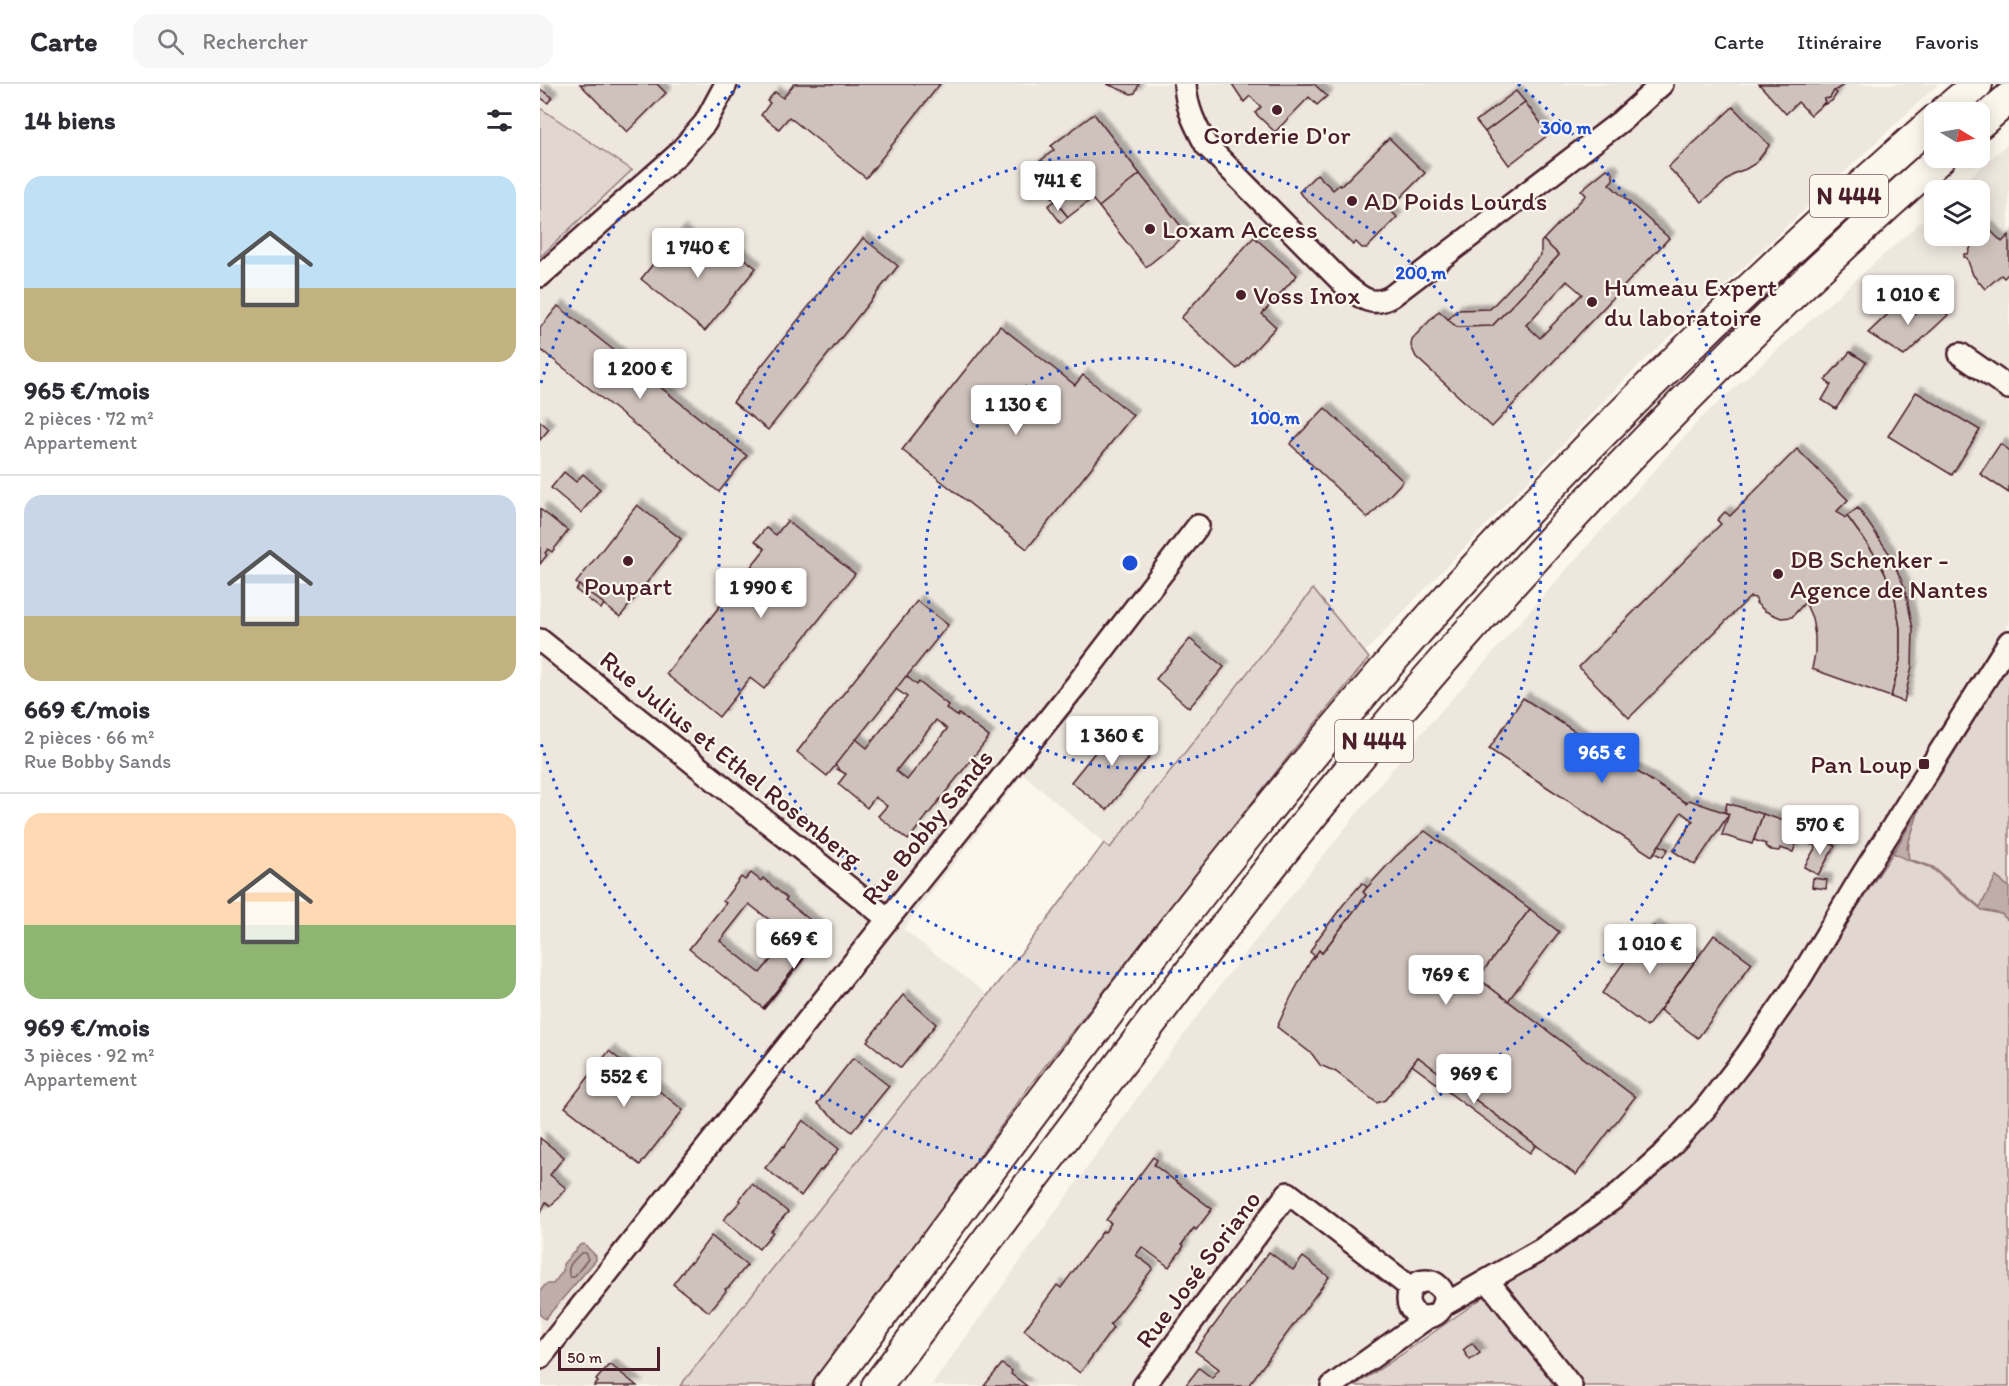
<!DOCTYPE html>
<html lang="fr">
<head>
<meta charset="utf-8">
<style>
	:root { --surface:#fff; --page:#f7f7f7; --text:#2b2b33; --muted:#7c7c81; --line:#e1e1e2; --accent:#2563eb }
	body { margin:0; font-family:Itim,sans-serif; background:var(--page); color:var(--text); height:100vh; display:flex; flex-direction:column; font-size:22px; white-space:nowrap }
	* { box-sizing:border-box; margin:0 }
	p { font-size:20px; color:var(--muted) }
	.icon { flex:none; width:33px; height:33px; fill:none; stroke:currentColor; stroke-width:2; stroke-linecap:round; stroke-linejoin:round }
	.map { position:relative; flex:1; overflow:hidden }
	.panel { display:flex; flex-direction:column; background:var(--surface); width:540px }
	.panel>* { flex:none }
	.needle { width:39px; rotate:100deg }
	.tools { position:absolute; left:1384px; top:18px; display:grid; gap:12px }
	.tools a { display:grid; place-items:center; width:66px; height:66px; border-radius:12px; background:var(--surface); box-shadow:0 3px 15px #0003; font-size:30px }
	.scale { position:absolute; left:18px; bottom:15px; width:102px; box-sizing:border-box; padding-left:6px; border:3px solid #4a1f2b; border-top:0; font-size:16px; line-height:21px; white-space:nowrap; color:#4a1f2b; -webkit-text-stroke:4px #fbf7ec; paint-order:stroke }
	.price { position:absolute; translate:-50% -51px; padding:0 14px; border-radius:6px; background:#fff; color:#222; font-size:20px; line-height:39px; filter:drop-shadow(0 2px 3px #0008) }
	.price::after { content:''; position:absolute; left:50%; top:36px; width:18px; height:14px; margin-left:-9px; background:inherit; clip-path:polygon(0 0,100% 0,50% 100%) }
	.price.active { background:var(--accent); color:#fff }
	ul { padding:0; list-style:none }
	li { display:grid; align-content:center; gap:12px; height:318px; padding:0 24px }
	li+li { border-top:2px solid var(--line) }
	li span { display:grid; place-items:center; height:186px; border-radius:18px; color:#555 }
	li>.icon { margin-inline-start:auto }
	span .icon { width:108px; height:108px; fill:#fffc; stroke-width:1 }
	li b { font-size:26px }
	h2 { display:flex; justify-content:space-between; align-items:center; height:72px; padding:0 24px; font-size:26px }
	header { display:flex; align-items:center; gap:36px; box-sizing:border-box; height:84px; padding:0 30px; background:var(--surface); border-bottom:2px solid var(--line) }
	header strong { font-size:28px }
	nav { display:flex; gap:33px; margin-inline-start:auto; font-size:21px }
	.search { width:420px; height:54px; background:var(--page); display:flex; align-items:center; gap:15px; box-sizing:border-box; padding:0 21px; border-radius:18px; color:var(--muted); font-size:22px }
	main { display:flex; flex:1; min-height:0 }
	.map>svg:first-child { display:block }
</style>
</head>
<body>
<header>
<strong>Carte</strong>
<div class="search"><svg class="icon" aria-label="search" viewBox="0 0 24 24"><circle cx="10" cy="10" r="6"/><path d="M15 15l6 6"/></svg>Rechercher</div>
<nav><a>Carte</a><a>Itinéraire</a><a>Favoris</a></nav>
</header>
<main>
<section class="panel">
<h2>14 biens<svg class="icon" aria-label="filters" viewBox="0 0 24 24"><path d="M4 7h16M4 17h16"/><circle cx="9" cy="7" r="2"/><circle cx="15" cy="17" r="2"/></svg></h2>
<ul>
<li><span style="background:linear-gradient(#bfe0f5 60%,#c2b280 0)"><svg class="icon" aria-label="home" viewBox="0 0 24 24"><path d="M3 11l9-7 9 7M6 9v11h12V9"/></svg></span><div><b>965 €/mois</b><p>2 pièces · 72 m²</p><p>Appartement</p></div></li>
<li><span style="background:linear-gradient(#c9d6e8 65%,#c2b280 0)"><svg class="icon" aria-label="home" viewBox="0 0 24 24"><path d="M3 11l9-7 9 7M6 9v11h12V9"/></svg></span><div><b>669 €/mois</b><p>2 pièces · 66 m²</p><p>Rue Bobby Sands</p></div></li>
<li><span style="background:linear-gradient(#ffd9b3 60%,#8fb573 0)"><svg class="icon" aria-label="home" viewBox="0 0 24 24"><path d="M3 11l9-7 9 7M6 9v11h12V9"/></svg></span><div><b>969 €/mois</b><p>3 pièces · 92 m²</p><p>Appartement</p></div></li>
</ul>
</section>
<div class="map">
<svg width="1469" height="1302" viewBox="0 0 1469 1302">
	<defs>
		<filter id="shadow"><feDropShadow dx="5.5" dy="-5.5" stdDeviation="1.5" flood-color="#0004"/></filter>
	</defs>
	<rect width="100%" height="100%" fill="#fbf7ec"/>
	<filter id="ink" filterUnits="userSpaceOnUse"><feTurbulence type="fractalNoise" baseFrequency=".0167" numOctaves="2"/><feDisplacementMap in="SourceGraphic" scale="12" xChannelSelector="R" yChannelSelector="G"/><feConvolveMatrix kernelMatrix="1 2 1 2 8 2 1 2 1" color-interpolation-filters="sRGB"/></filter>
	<g filter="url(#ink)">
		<g fill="#eee7de">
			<polygon points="0,0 1398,0 1088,292 824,569 773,506 570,764 483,690 363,845 448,911 350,1036 140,1302 0,1302 0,173 92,87 0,24"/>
			<polygon points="1469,59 1469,540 1462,552 1469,556 1469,579 1353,769 1230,955 1015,1163 861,1271 814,1302 391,1302 608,999 687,892 879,652 1160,335 1395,125 1395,152 1440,152 1440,106 1415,106"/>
		</g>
		<g fill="#e2d7d0" stroke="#967b7e" stroke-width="1.5">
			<polygon points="0,24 92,86 0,173"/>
			<polygon points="773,505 829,574 755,664 494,996 336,1216 271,1302 140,1302 511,831 564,759 570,764"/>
			<polygon points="1469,579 1469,803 1456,793 1440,824 1461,830 1469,837 1469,1302 814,1302 861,1271 1015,1163 1230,955 1353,769 1368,776 1369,757 1379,726"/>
		</g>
		<g fill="#bfadaa" stroke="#907477" stroke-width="1.5">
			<polygon points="1379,726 1367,763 1369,775 1393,783 1440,823 1456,793 1469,803 1469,837 1461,830 1442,826 1390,783 1368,776 1353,769"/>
			<polygon points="44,1160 56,1172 56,1176 5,1235 0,1231 0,1207 6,1200 13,1200 23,1187 23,1180 40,1161"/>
		</g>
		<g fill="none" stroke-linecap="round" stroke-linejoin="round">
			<path stroke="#79585e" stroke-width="1.5" d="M 41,1169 L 45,1169 L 48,1175 L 34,1193 L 30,1193 C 25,1183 34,1176 41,1169 Z"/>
		</g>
		<g fill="#cfc2bc" stroke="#4a1f2b" stroke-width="1.5" fill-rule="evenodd" filter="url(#shadow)">
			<polygon points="40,0 117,0 126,9 87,48"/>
			<polygon points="254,0 400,0 326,94 249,33 239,45 221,31 230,19 227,17 235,8 243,14"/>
			<polygon points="567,0 599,0 595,9 591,10"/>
			<polygon points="692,0 774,0 787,12 777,21 769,13 735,48 715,29 721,23 710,12 704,18"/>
			<polygon points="1219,0 1305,0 1294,7 1290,14 1284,15 1285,18 1271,31 1258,18 1246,30"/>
			<polygon points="0,5 12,13 8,19 0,13"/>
			<polygon points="976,7 985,18 945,48 936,37"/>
			<polygon points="1294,7 1297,9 1292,17 1283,21 1285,18 1284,15 1290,14"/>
			<polygon points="985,18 1009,50 969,81 945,48"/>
			<polygon points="1193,23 1229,61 1228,63 1216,79 1206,85 1195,89 1162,118 1128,83"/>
			<polygon points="554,30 600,90 559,123 552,115 528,133 490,85 514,66 511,62"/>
			<polygon points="849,54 885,89 849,125 857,133 827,164 822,164 816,158 813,161 759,108 777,90 793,106 799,101 801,102"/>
			<path d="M 1067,85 L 1073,89 L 1073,96 L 1069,100 L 1129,154 L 952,343 L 876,273 L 871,262 L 872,255 L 899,227 L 917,243 L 952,242 L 1019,171 L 1003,156 L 1046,111 L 1041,106 ZM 1027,197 L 1042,210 L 1000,254 L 986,241 Z"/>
			<polygon points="600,90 647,150 606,183 559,123"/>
			<polygon points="515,117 528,133 521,139 508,122"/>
			<polygon points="1446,142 1462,158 1469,151 1469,189 1464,194 1461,191 1445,205 1433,191 1427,174 1424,173 1424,170 1428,170 1434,155 1440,152 1440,149"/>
			<polygon points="140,147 172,173 184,158 216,184 165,247 101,195"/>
			<polygon points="714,153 757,191 722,230 736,243 697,285 641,234"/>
			<polygon points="323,154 358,182 228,346 193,318"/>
			<polygon points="1003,156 1019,171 952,242 917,243 908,236 917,226 950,225 1001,171 1001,158"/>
			<polygon points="1379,200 1391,212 1373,231 1361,218"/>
			<polygon points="1391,212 1408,231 1364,272 1328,249 1361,218 1373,231"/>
			<polygon points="18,222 207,372 179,408 0,265 0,244"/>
			<polygon points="460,242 535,301 543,291 593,331 487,465 362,366"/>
			<polygon points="1310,268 1326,278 1296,325 1282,316 1291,301 1285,296"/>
			<polygon points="1376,308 1440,346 1412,391 1348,352"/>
			<polygon points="785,324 863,397 828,434 750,360"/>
			<polygon points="0,337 9,345 0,356"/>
			<polygon points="1460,360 1469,366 1469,409 1440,390"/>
			<polygon points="1257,365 1308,416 1297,427 1305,434 1307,432 1336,472 1354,507 1360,544 1360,577 1351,613 1272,585 1275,569 1275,552 1272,534 1265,518 1252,533 1241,534 1225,527 1216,519 1217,518 1215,514 1210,513 1089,634 1039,583 1181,440 1177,436 1185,428 1190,432"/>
			<polygon points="24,388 36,398 43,390 60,405 41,429 11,404"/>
			<polygon points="97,421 141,455 80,533 36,499"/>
			<polygon points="1318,424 1349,469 1365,504 1373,545 1372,582 1364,618 1351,613 1360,577 1360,544 1354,507 1336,472 1307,432"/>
			<polygon points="0,425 28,447 12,468 8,465 5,469 7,471 0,480"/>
			<polygon points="247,437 315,490 224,605 210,594 179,633 126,590 225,465 215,457 226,444 236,451"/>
			<polygon points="39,501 64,520 61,525 36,506"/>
			<polygon points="377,517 408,541 287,692 257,668"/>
			<polygon points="650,555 684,583 649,624 616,595"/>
			<path d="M 366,592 L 377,601 L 379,598 L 408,621 L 406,624 L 417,632 L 419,630 L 449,653 L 368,756 L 338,732 L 347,722 L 335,713 L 327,724 L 298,700 L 306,690 L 297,685 L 298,684 L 295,681 L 316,655 L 327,664 L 367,613 L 356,605 ZM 396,636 L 407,645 L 367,696 L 356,687 Z"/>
			<polygon points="983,614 1146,719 1149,716 1189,730 1155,781 1133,767 1153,737 1141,728 1112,772 949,665"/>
			<polygon points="578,640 613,668 567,726 531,698"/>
			<polygon points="1187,719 1223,730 1212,760 1182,751 1189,730 1185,728"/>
			<polygon points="1223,730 1262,743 1253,768 1240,764 1239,767 1231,766 1225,762 1226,760 1214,756"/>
			<polygon points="1262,743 1284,749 1276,762 1257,757"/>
			<polygon points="885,747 990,825 938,894 1095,1013 1036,1091 878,973 845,1016 837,1019 796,988 780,981 772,970 737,943 751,913 770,878 779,866 782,869 826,811 823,808 855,773"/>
			<polygon points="1281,754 1295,762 1278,791 1264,783"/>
			<polygon points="1119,761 1128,765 1123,773 1114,769"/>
			<path d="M 211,789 L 221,797 L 223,794 L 247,814 L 245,816 L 284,847 L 223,924 L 149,865 L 186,819 L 183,817 L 201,793 L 205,796 ZM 209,820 L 250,852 L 220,889 L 180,857 Z"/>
			<polygon points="1273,794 1287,796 1286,805 1272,803"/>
			<polygon points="822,799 827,803 823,808 826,811 782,869 779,866 775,872 770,868 777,856 803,821"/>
			<polygon points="990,825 1019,848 968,917 938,894"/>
			<polygon points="1114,842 1158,873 1107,943 1062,909 1106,847"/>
			<polygon points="284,847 285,848 224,925 223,924"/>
			<polygon points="1174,851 1212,879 1158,954 1120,926"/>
			<polygon points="363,911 396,940 361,984 327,957"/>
			<polygon points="69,967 143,1026 100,1081 25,1023"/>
			<polygon points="878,973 996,1061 990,1069 872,981"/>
			<polygon points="313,974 349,1002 312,1048 277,1020"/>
			<polygon points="263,1036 299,1065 281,1087 280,1086 261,1112 225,1084 243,1062 244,1063"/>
			<polygon points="0,1054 24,1073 10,1091 26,1104 11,1122 6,1118 0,1130"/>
			<polygon points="613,1073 617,1076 614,1081 672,1125 656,1146 654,1144 642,1160 644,1162 629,1183 602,1163 596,1171 613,1184 570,1241 573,1244 540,1289 484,1246 517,1201 521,1204 563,1147 565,1148 571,1139 566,1136"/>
			<polygon points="212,1100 248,1128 231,1147 233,1148 219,1165 183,1136 201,1117 199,1116"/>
			<polygon points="171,1152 207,1181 189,1203 185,1205 186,1207 169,1228 133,1200 150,1178 151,1179"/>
			<polygon points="729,1168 753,1186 763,1173 789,1193 708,1302 645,1302 659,1284 672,1294 679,1285 655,1267"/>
			<polygon points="932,1259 940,1269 930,1276 923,1266"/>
			<polygon points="462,1280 472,1287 471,1290 487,1302 444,1302"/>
			<polygon points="71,1281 97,1302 54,1302 58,1298 56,1296 68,1282"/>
		</g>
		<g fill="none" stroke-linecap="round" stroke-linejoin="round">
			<defs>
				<g id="minor">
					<path d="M 645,0 C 646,23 655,41 666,61 L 803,199 C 819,212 831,225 852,212 L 1081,37 L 1122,0"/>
					<polyline points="0,192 137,71 165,39 186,0"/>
					<polyline points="1420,270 1469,304"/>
					<polyline points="0,556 348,835"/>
					<polyline points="948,1197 1031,1302"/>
					<circle cx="886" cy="1215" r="18"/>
					<polyline points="902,1222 1002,1165 1073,1115 1122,1071 1164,1026 1206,972 1256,901 1323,790 1469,558"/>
					<polyline points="0,1274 348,835 537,600 658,442"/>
					<polyline points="604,1302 748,1109 871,1204"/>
					<polyline points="792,1302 888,1233"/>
				</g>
				<g id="highway">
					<polyline points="1404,28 1437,0"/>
					<polyline points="1440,39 1469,14"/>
					<path d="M 289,1302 C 473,1056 654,806 855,573 C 1022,381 1203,204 1395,36"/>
					<path d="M 337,1302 C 427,1182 517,1062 608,943 C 674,856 740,769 810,685 C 992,468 1188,262 1400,74"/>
				</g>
			</defs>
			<use href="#minor" stroke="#4a1f2b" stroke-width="26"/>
			<use href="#highway" stroke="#4a1f2b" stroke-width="34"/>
			<use href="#minor" stroke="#fbf7ec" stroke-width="21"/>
			<use href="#highway" stroke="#fbf7ec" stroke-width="30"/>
		</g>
	</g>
	<g fill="none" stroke="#1d4ed8" stroke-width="3" stroke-dasharray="3 6">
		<circle cx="590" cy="479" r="205"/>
		<circle cx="590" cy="479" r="411"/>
		<path d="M1 299A616 616 0 0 1 202 0M978 0A616 616 0 1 1 1 659"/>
	</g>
	<g fill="#4a1f2b" stroke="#fbf7ec" stroke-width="2">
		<circle cx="737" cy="26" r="6"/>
		<circle cx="812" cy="117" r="6"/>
		<circle cx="610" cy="145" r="6"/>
		<circle cx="701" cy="211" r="6"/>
		<circle cx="1052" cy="218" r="6"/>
		<circle cx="88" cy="477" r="6"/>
		<circle cx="1238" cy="490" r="6"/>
		<rect x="1378" y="674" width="12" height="12" rx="3"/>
	</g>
	<g text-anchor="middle" stroke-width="4.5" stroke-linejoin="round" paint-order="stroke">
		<g fill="#fbf7ec" stroke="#7f6065" stroke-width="1.5">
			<rect x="1270" y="91" width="78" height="42" rx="4.5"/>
			<rect x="795" y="636" width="78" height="42" rx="4.5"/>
		</g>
		<g font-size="24" font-weight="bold" fill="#4a1f2b">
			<text x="1309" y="120">N 444</text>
			<text x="834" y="665">N 444</text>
		</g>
		<g font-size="26" fill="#4a1f2b" stroke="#fbf7ec" text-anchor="start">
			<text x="737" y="60" text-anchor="middle">Corderie D'or</text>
			<text x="824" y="126">AD Poids Lourds</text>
			<text x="622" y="154">Loxam Access</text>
			<text x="1064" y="212">Humeau Expert<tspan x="1064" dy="30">du laboratoire</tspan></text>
			<text x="713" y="220">Voss Inox</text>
			<text x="1250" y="484">DB Schenker -<tspan x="1250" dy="30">Agence de Nantes</tspan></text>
			<text x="88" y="511" text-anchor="middle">Poupart</text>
			<text x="1372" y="689" text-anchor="end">Pan Loup</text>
		</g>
		<g font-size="26" fill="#4a1f2b" stroke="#fbf7ec">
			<text transform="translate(191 675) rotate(39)" y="9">Rue Julius et Ethel Rosenberg</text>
			<text transform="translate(387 743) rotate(-51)" y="9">Rue Bobby Sands</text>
			<text transform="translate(658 1185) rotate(-53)" y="9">Rue José Soriano</text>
		</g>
	</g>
	<circle cx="590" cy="479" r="9" fill="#1d4ed8" stroke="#fbf7ec" stroke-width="3"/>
	<g font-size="18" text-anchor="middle" font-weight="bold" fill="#1d4ed8" stroke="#fbf7ec" stroke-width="4.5" stroke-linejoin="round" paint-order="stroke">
		<text x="1026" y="50">300 m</text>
		<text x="881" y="195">200 m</text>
		<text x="735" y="340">100 m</text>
	</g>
</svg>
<div class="tools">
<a><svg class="needle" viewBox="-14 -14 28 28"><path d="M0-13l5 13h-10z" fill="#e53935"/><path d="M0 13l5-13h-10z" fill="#7c7c81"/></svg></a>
<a><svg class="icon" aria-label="layers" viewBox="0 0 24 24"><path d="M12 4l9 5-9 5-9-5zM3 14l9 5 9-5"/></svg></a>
</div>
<div class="scale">50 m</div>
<b class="price" style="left:518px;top:128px">741 €</b>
<b class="price" style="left:158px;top:195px">1 740 €</b>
<b class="price" style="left:1368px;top:242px">1 010 €</b>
<b class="price" style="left:100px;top:316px">1 200 €</b>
<b class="price" style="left:476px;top:352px">1 130 €</b>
<b class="price" style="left:221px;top:535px">1 990 €</b>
<b class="price" style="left:572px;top:683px">1 360 €</b>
<b class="price active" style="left:1062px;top:700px">965 €</b>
<b class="price" style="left:1280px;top:772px">570 €</b>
<b class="price" style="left:254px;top:886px">669 €</b>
<b class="price" style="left:1110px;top:891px">1 010 €</b>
<b class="price" style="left:906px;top:922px">769 €</b>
<b class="price" style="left:934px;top:1021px">969 €</b>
<b class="price" style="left:84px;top:1024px">552 €</b>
</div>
</main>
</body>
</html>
